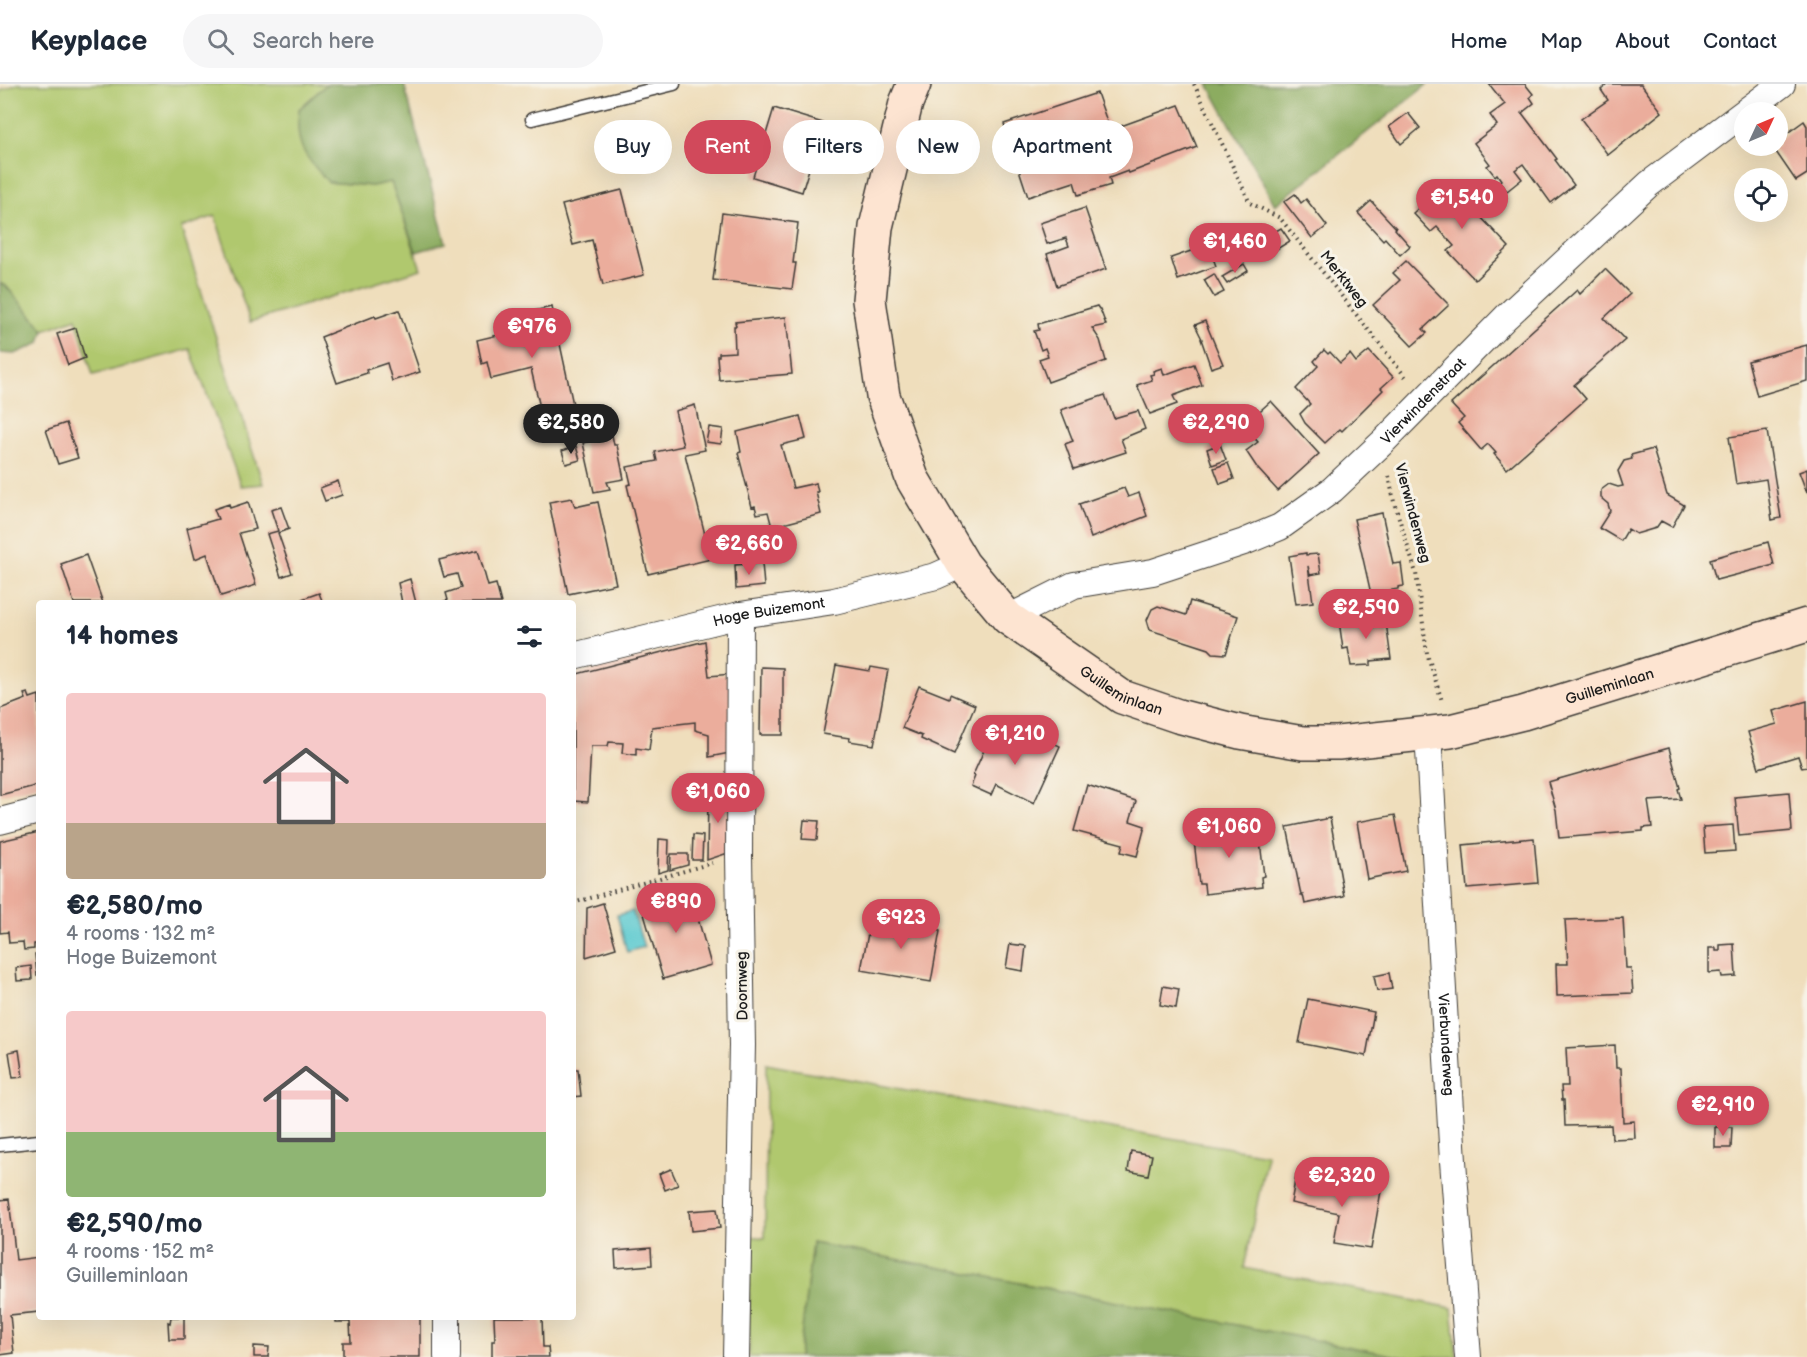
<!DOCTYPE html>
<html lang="en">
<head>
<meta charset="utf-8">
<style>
	:root { --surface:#fff; --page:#f6f6f7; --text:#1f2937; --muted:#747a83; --line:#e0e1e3; --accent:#d1495b }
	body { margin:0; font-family:"Balsamiq Sans",sans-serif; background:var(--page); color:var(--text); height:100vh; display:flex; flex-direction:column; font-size:22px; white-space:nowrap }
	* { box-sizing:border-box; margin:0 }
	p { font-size:20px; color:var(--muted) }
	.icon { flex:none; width:33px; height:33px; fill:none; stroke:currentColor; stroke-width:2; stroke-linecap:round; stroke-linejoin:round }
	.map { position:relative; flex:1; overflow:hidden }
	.sheet { position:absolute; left:36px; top:516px; width:540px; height:720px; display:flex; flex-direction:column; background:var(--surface); border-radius:6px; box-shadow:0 6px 24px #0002 }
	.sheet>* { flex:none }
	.hud { position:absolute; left:594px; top:36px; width:570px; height:54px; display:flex; gap:12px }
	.needle { width:39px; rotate:46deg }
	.buttons { position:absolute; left:1734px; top:18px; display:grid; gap:12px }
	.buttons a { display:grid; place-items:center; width:54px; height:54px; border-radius:50%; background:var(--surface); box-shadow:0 6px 24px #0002; font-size:30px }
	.price { position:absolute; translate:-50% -51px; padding:0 14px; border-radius:21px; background:var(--accent); color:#fff; font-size:20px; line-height:39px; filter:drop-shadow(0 2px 3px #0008) }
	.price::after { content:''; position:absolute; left:50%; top:36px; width:18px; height:14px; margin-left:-9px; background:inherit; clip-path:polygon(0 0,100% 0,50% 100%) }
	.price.selected { background:#222; color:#fff }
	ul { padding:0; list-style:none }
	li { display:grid; align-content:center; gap:12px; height:318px; padding:0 30px }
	li span { display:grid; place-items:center; height:186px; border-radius:6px; color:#555 }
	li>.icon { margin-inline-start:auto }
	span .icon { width:108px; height:108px; fill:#fffc; stroke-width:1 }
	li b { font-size:26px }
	h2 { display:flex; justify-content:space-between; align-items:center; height:72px; padding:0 30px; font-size:26px }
	.pill { padding:0 21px; border-radius:27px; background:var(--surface); box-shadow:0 6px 24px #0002; font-size:21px; line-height:54px }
	.pill.selected { background:var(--accent); color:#fff }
	header { display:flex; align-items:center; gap:36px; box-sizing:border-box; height:84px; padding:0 30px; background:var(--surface); border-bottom:2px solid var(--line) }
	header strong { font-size:28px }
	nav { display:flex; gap:33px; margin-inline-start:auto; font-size:21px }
	.search { width:420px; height:54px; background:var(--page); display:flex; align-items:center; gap:15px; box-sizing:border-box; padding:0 21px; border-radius:33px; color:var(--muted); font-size:22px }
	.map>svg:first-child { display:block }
</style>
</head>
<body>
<header>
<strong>Keyplace</strong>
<div class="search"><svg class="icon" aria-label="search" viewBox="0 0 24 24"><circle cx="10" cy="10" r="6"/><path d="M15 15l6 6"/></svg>Search here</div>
<nav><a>Home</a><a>Map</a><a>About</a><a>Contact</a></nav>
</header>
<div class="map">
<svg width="1807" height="1273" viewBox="0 0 1807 1273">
	<rect width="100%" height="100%" fill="#f7f3e8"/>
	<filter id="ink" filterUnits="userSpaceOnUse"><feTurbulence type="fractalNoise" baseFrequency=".0167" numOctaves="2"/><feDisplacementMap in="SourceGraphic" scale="12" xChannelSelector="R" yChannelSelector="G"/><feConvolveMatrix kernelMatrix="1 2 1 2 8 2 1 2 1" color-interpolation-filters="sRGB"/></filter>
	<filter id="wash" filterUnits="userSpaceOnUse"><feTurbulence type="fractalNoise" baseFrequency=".008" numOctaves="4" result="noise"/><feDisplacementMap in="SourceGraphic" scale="24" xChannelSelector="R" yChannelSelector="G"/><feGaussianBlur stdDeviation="1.35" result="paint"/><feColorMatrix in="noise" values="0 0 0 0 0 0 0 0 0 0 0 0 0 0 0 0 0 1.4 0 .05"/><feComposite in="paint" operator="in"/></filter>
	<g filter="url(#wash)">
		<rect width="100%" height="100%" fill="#efdebc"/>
		<g fill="#b0c86e" stroke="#667245" stroke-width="1.5">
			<polygon points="17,0 327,0 299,25 328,98 372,102 391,98 421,185 250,238 215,132 181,144 263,400 241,402 190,265 93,291 76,234 44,246 5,201 0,200 0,7"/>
			<polygon points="766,980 1122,1046 1267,1070 1244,1184 1452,1224 1457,1273 1402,1273 812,1159 799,1273 749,1273 749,1152 765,1154"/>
		</g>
		<g fill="#8cac61" stroke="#54643e" stroke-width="1.5">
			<path d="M 327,0 L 404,0 L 446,159 L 416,168 L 391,98 L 372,102 L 328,98 C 305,72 294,62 299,25 Z"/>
			<polygon points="1208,0 1428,0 1275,121"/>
			<polygon points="0,200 5,201 44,246 40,259 15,270 0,269"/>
			<polygon points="812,1159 1402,1273 799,1273"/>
		</g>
		<polygon fill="#5dcad0" stroke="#3c7376" stroke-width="1.5" points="633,827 644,863 627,868 617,831"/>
		<g id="blocks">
			<g fill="#ebad9c">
				<polygon points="1489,0 1525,0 1533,10 1530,13 1534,19 1522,29 1557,75 1555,76 1574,101 1551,119 1523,80 1515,86 1522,95 1507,107 1499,98 1501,96 1497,90 1495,92 1487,82 1490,80 1474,59 1497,41 1490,31 1505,20"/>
				<polygon points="1608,0 1641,0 1662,28 1608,71 1581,35 1608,16 1601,6"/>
				<polygon points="1097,9 1110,46 1179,21 1197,63 1129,89 1128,87 1109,94 1111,101 1078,111 1074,98 1028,113 1004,40"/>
				<polygon points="774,24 823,39 802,108 753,93"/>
				<polygon points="1408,29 1420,44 1401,60 1389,43"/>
				<polygon points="1804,37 1807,42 1807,90 1796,97 1772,62 1778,62 1778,56"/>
				<polygon points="1448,98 1509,163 1475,196 1448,167 1454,162 1437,143 1431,148 1413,129"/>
				<polygon points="622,106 644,191 603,201 592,156 573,161 562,121"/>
				<polygon points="1295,110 1301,119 1306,115 1327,142 1312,154 1284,118"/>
				<polygon points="1371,117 1396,144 1395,145 1410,162 1400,171 1385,154 1383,156 1358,129"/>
				<polygon points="1085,124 1106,185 1057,202 1047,170 1069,162 1066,154 1047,160 1040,139"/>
				<polygon points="722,129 798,139 793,179 796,179 792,205 713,196"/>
				<polygon points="1281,144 1290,157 1272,168 1264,154"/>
				<polygon points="1208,161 1216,182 1178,196 1171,174"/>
				<polygon points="1406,177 1449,221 1423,245 1427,249 1412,262 1373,221 1400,196 1393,189"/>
				<polygon points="1244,180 1248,187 1227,200 1222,193"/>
				<polygon points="1605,185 1630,210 1604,234 1625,256 1574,301 1586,315 1507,385 1494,370 1496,369 1488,360 1481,366 1458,339 1464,334 1451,320 1577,206 1580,210"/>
				<polygon points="1214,190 1224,208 1214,213 1204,196"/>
				<polygon points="1097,222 1099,225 1100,225 1106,241 1092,244 1100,256 1106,277 1048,298 1039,275 1048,272 1045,264 1041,266 1034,247 1039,246 1038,240"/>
				<polygon points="552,223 574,325 542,332 531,285 491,295 487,278 482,280 477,256 527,244 524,229"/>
				<polygon points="399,226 420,288 392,297 387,279 366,286 367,289 337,299 321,253 375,232 376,234"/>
				<polygon points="786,233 792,290 719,296 717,272 719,272 719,269 735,268 734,242 736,242 735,238"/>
				<polygon points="1205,237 1223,280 1211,284 1201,255 1202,255 1195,241"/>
				<polygon points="76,244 85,274 68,281 57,250"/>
				<polygon points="1807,261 1807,297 1757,312 1748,277"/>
				<polygon points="1324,266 1328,270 1330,268 1340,279 1350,270 1356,278 1369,267 1393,293 1381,304 1383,306 1342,347 1340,345 1325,359 1305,339 1300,330 1310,320 1296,305 1318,282 1314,277"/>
				<polygon points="1194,280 1202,301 1173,312 1177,320 1150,330 1137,301 1152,296 1150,291 1154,290 1153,287 1162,284 1164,291"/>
				<polygon points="1105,311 1114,334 1138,327 1145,345 1121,355 1126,368 1074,385 1065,360 1073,357 1061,326"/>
				<polygon points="1271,317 1319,370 1278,407 1258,385 1246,367 1258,358 1243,342"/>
				<polygon points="695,321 705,366 685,370 711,475 648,490 627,401 631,400 627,383 657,377 655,368 683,362 675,327"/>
				<polygon points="590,329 594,347 580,351 578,345 548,353 545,339"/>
				<polygon points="800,332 806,355 781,361 793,404 816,399 818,408 816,408 821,430 772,443 768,428 757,430 755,422 752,423 738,369 741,368 737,348"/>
				<polygon points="66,339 78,374 58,380 46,346"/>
				<polygon points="709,343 723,345 721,360 706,358"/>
				<polygon points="1767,347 1781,434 1772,436 1766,395 1736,400 1729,353"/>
				<polygon points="612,351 614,361 617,361 624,395 607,398 610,405 594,408 583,359"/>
				<polygon points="1220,360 1226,376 1212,381 1207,365"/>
				<polygon points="576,362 580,376 566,380 562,367"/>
				<polygon points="1653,365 1667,411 1684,421 1672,443 1661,437 1656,444 1636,450 1628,445 1621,457 1599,444 1610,427 1608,420 1601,414 1601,406 1609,400 1618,403 1623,402 1618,387 1624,377 1632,375 1631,371"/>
				<polygon points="1228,379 1234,395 1220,400 1214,384"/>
				<polygon points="1807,385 1807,409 1799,388"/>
				<polygon points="338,397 342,411 325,417 320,404"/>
				<polygon points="1124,404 1128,413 1139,409 1147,432 1091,454 1079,420"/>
				<polygon points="572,414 575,423 598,418 616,500 568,510 549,418"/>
				<polygon points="248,418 256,445 239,449 256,501 221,512 207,470 195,475 187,444 218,435 214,425 229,420 230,424"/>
				<polygon points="281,423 289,445 278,449 292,489 281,493 267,450 278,447 271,426"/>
				<polygon points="1382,429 1393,480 1401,479 1404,502 1398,503 1398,505 1371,510 1354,435"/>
				<polygon points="1768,458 1774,481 1716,496 1710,475"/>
				<polygon points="478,466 488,502 496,500 501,519 439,519 448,516 446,509 461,504 457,490 444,493 439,476"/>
				<polygon points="1306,469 1306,471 1318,470 1321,489 1310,491 1308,482 1313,518 1296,520 1289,472"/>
				<polygon points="86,471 103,519 74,519 61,480"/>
				<polygon points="762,479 764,502 736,505 735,481"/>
				<polygon points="410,495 416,519 402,519 398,499"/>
				<polygon points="319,509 323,519 303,519 302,515"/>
				<polygon points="1190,517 1238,532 1226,570 1213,569 1209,565 1150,546 1147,536 1152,525 1158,522 1186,531"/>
				<polygon points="1385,531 1391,575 1371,577 1371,581 1351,582 1348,564 1343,565 1339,537"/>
				<polygon points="705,557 709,592 732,590 730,669 709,673 709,650 695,646 695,638 652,643 649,666 636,664 636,671 622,669 623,659 609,658 608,662 591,662 588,718 573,717 573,591"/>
				<polygon points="836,581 870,587 871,583 888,586 874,661 849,657 850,654 823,650"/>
				<polygon points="761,583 783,584 783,651 760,651"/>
				<polygon points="919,602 949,614 950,610 975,621 954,670 921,655 922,652 902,644"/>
				<polygon points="28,609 30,614 39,611 39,701 0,711 0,625 26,615 24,610"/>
				<polygon points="1807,617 1807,683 1802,684 1798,672 1759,684 1748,648 1777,640 1773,627"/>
				<polygon points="993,646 1031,663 1036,651 1060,662 1034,719 996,700 991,711 971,702 975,692 973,691"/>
				<polygon points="1669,664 1680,704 1678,705 1681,715 1648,717 1652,743 1643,744 1643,747 1559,754 1556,726 1548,698"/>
				<polygon points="1087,701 1136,717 1130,737 1145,742 1137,772 1121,768 1123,760 1074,747"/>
				<polygon points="730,705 728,769 707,776 708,710"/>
				<polygon points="1789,708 1792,747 1739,752 1735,713"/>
				<polygon points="1395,731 1406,787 1367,795 1357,738"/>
				<polygon points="1330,734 1344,812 1305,820 1303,811 1301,811 1287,743"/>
				<polygon points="804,736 819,737 817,756 802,755"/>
				<polygon points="1258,740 1264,792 1261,793 1262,803 1205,810 1204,800 1199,800 1193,748 1217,745 1216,743 1235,741 1235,744"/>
				<polygon points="1733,741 1735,767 1705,769 1703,743"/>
				<polygon points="39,748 39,860 34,860 34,865 24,866 23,858 9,859 8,848 0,849 0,757"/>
				<polygon points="693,751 703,752 702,776 692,776"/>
				<polygon points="1534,754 1538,799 1467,805 1463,761"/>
				<polygon points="659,755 669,756 668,786 658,789"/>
				<polygon points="671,770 688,770 688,781 670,786"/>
				<polygon points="690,806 711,881 663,895 641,820"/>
				<polygon points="603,819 616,864 586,873 587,824"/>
				<polygon points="871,834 940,847 931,898 861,886"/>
				<polygon points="1623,834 1626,884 1631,884 1633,909 1557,912 1556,880 1568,880 1565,836"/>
				<polygon points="1010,860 1026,862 1023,887 1006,884"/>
				<polygon points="1734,860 1736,892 1722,893 1721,888 1709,889 1709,864 1716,864 1716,867 1720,867 1720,861"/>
				<polygon points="35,870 39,870 39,890 37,891"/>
				<polygon points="31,882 32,896 17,897 16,884"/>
				<polygon points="1389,889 1392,905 1377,907 1374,892"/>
				<polygon points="1163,902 1179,905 1176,924 1160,921"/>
				<polygon points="1308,915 1374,928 1366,972 1299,959"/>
				<polygon points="1615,961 1616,984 1621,984 1623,1038 1634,1037 1635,1054 1612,1055 1611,1041 1565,1042 1564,1016 1562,1016 1561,1002 1568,1002 1566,964"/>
				<polygon points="19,966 23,993 13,994 9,968"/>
				<polygon points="573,985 578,985 581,1012 573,1013"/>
				<polygon points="1715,1043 1732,1043 1731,1064 1715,1064"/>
				<polygon points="1131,1067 1152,1071 1148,1091 1128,1087"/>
				<polygon points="671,1085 678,1101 665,1106 659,1090"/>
				<polygon points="1296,1091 1381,1107 1371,1165 1334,1159 1339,1129 1291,1119"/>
				<polygon points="9,1115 16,1176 39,1173 39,1228 10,1231 14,1269 0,1271 0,1116"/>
				<polygon points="717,1125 720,1144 691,1147 689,1127"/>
				<polygon points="651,1164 652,1181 616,1184 615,1167"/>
				<polygon points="171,1233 184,1233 184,1255 169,1255 168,1238 170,1239"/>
				<polygon points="336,1233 420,1233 420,1273 343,1273 343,1258 351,1258 350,1238 336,1238"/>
				<polygon points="494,1233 542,1233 543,1263 548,1263 549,1273 492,1273 492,1257 495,1257"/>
				<polygon points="254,1262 269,1263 268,1273 254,1273"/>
			</g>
		</g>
	</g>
	<g filter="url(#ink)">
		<use href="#blocks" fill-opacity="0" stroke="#3c3934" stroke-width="1.5"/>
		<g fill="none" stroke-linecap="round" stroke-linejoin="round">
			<defs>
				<g id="service">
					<polyline points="532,35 674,0"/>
					<polyline points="0,1061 39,1057"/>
				</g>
				<g id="minor">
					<path id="s1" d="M 1008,534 L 1074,501 L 1153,488 L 1244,458 L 1280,443 L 1332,406 L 1382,359 L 1506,233 L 1649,100 L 1782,0"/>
					<path id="s2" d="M 573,572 L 740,531 L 834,517 L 936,492 L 963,480"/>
					<path id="s3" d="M 1428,649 L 1453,1077 L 1468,1273"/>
					<polyline points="0,737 39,727"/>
					<polyline points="447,1233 447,1273"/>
					<polyline points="736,1273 742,961 739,772 740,531"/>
				</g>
				<g id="secondary">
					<path id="s4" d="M 914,0 L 906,19 L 876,143 L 869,216 L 883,312 L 912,394 L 963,480 L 1008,534 L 1122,613 L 1178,632 L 1240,648 L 1303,659 L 1338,659 L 1450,647 L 1523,629 L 1807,541"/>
				</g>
			</defs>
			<use href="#service" stroke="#3c3934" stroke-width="15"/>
			<use href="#minor" stroke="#3c3934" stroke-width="28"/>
			<use href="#secondary" stroke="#3c3934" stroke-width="36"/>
			<g stroke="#3c3934" stroke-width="4" stroke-dasharray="1.5 4.5" stroke-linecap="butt">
				<polyline points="1194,0 1250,119 1280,134 1408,296"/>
				<polyline points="1389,392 1394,418 1416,489 1427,569 1442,617"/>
				<polyline points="573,819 712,779"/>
			</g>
			<use href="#service" stroke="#fff" stroke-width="12"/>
			<use href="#minor" stroke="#fff" stroke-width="26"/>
			<use href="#secondary" stroke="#fde4d1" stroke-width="33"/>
		</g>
	</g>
	<g text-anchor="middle" stroke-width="6" stroke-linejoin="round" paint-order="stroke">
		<g font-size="15" fill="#1c1c1c" stroke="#f7f3e8">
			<text transform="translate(1344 195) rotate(52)" y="5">Merktweg</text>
			<text dy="5" stroke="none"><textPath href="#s1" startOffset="480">Vierwindenstraat</textPath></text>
			<text transform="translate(1413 429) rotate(75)" y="5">Vierwindenweg</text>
			<text dy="5" stroke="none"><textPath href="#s2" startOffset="201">Hoge Buizemont</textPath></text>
			<text dy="5" stroke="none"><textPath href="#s4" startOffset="1215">Guilleminlaan</textPath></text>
			<text dy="5" stroke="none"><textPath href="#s4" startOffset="711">Guilleminlaan</textPath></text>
			<text transform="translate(742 902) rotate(-91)" y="5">Doornweg</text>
			<text dy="5" stroke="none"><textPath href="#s3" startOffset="312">Vierbunderweg</textPath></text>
		</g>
	</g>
</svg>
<div class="buttons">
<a><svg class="needle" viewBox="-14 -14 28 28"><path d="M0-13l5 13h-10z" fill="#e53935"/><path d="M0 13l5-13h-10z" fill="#747a83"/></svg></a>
<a><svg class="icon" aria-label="locate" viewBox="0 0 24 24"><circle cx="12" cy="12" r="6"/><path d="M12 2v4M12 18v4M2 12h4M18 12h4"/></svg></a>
</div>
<b class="price" style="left:1462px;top:146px">€1,540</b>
<b class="price" style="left:1235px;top:190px">€1,460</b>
<b class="price" style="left:532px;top:275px">€976</b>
<b class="price selected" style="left:571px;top:371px">€2,580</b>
<b class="price" style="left:1216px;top:371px">€2,290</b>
<b class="price" style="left:749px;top:492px">€2,660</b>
<b class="price" style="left:1366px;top:556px">€2,590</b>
<b class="price" style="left:1015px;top:682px">€1,210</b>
<b class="price" style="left:718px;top:740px">€1,060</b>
<b class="price" style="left:1229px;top:775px">€1,060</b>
<b class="price" style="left:676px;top:850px">€890</b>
<b class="price" style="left:901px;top:866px">€923</b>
<b class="price" style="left:1723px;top:1053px">€2,910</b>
<b class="price" style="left:1342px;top:1124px">€2,320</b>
<div class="hud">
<a class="pill">Buy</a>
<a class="pill selected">Rent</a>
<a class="pill">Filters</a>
<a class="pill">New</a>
<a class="pill">Apartment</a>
</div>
<section class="sheet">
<h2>14 homes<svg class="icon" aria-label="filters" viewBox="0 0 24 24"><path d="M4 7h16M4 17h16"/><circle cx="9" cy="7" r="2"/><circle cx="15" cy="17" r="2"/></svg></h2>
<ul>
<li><span style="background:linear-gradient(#f6c9c9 70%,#b9a48a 0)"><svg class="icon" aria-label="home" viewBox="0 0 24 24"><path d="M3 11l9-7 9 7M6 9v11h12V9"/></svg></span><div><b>€2,580/mo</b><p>4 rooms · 132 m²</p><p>Hoge Buizemont</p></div></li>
<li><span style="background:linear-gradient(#f6c9c9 65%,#8fb573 0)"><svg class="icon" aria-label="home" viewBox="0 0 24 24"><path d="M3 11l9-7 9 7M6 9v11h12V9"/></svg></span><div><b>€2,590/mo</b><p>4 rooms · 152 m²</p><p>Guilleminlaan</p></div></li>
</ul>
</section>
</div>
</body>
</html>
